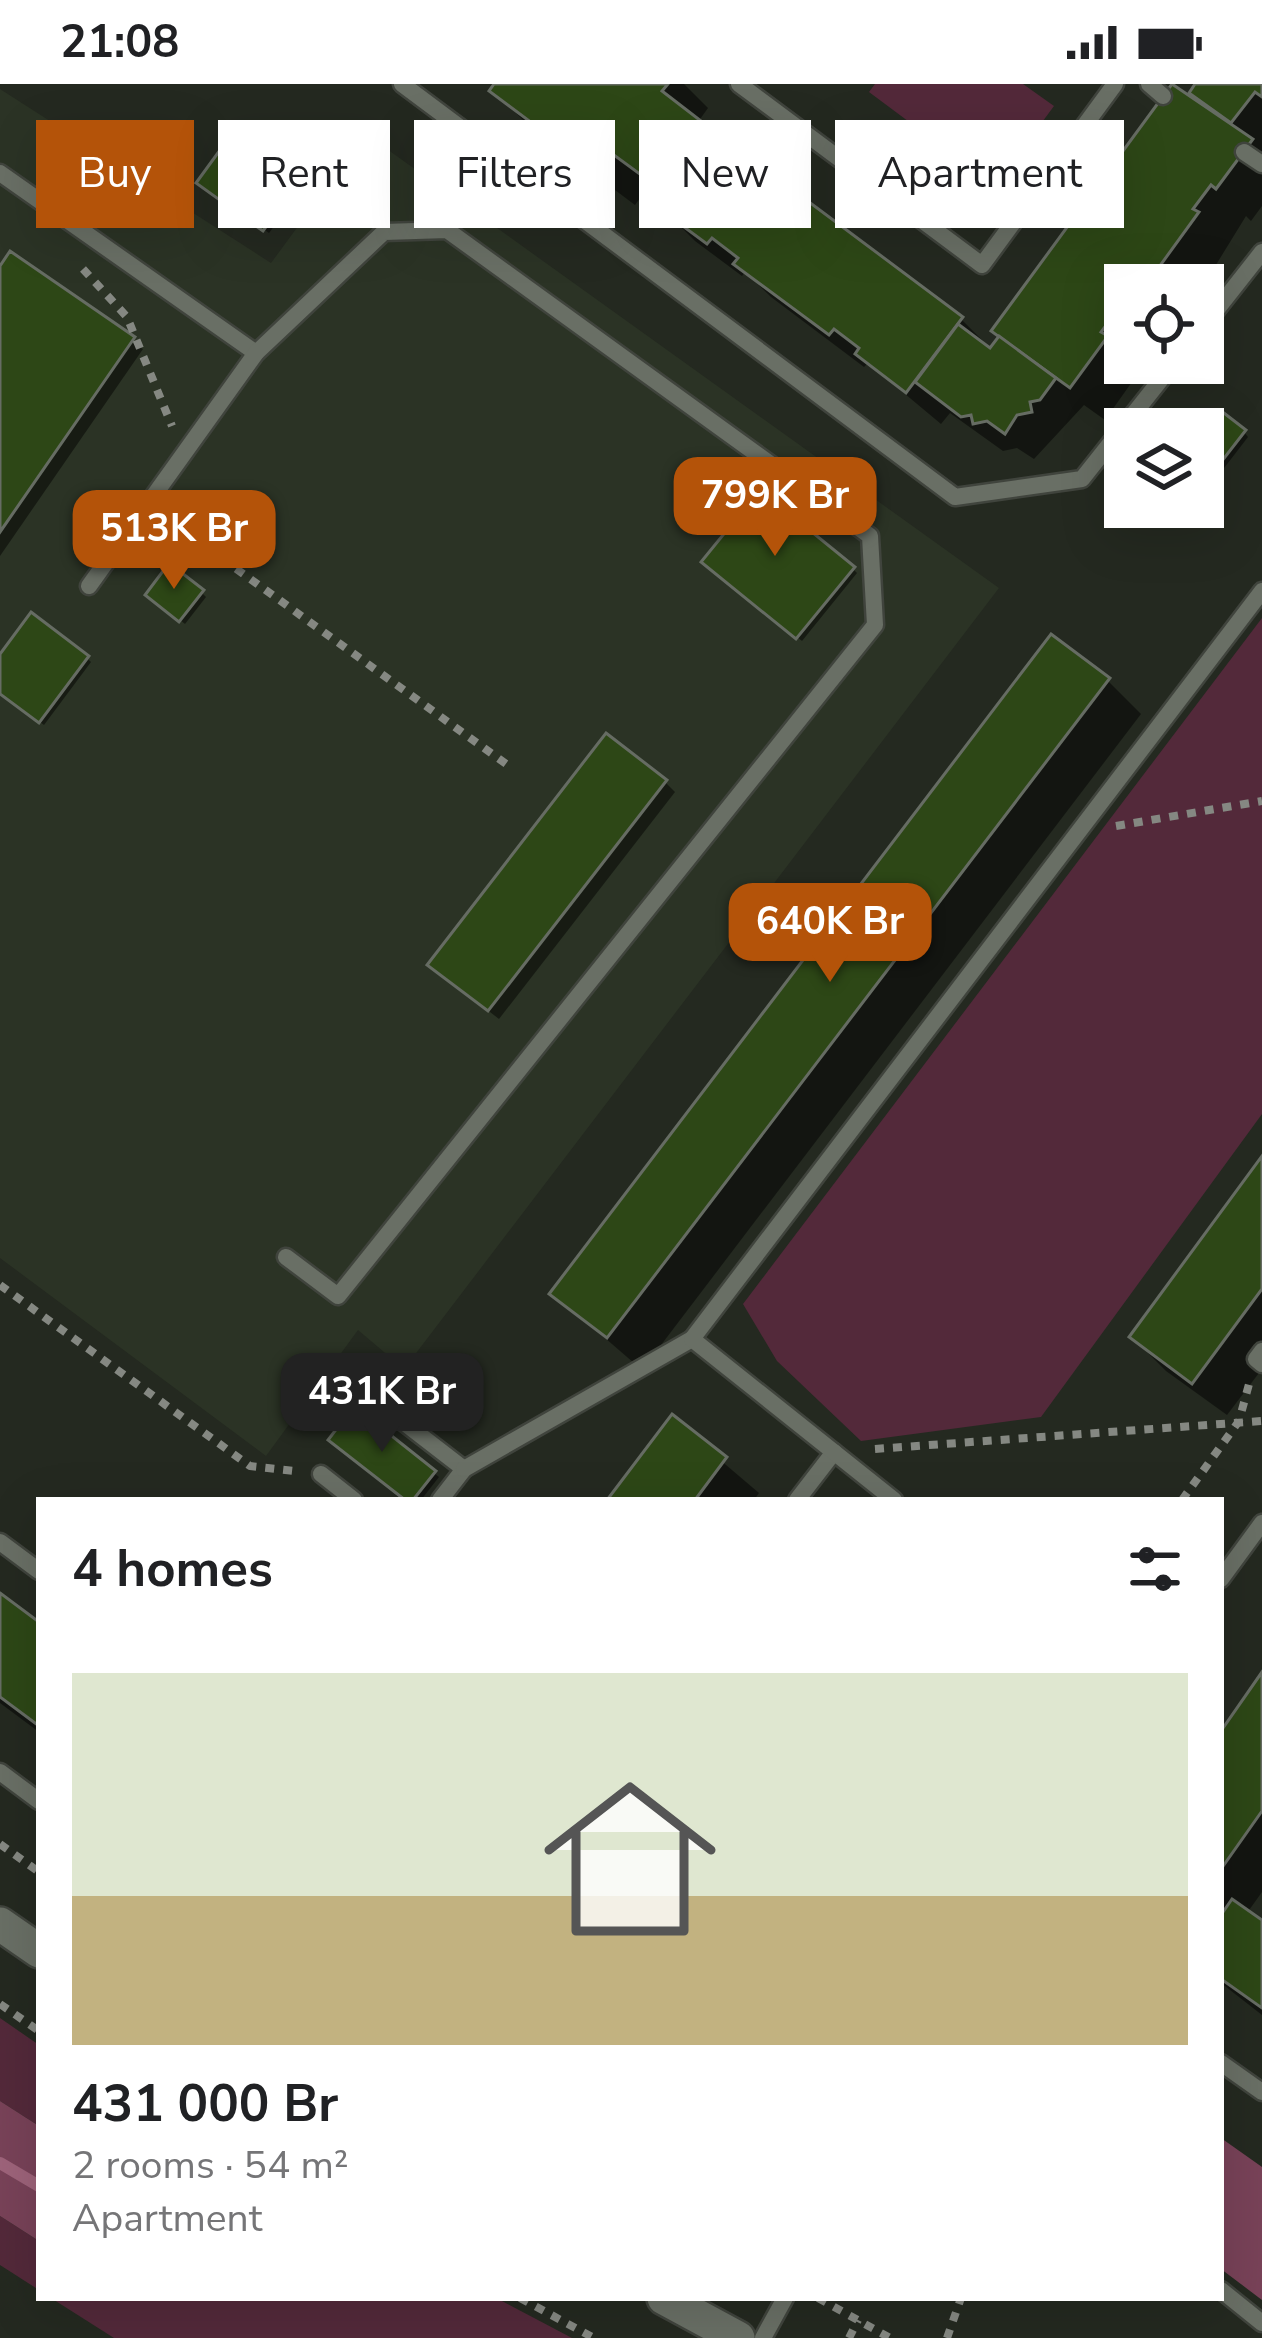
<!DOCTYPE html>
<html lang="en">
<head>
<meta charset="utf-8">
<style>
	:root { --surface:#fff; --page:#f2f2f2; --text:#202124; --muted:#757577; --line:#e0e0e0; --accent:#b45309 }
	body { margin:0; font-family:"Nunito Sans",sans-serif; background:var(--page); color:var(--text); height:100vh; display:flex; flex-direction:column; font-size:45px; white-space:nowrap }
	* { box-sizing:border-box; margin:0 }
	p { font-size:39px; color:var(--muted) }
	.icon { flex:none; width:66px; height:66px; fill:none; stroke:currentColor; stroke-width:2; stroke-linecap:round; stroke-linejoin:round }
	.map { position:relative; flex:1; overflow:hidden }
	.panel { position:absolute; left:36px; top:1413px; width:1188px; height:804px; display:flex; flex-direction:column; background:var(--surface); border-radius:0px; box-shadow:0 12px 48px #0002 }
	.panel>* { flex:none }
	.top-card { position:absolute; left:36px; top:36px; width:1191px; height:108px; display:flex; gap:24px }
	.controls { position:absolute; left:1104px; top:180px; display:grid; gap:24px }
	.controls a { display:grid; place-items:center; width:120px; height:120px; border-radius:0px; background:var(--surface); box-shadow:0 12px 48px #0002; font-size:60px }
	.price { position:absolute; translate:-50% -102px; padding:0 27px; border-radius:24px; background:var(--accent); color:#fff; font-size:39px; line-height:78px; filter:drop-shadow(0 3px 6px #0008) }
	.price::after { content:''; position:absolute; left:50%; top:72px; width:36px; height:27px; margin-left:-18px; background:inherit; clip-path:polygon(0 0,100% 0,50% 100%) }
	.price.on { background:#222; color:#fff }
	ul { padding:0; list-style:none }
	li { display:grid; align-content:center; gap:24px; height:636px; padding:0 36px }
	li+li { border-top:3px solid var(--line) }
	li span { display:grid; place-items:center; height:372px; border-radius:0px; color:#555 }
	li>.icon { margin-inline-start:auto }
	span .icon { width:216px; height:216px; fill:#fffc; stroke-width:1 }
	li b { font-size:51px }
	h2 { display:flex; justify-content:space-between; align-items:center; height:144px; padding:0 36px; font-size:51px }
	.tag { padding:0 42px; border-radius:0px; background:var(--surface); box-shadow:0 12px 48px #0002; font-size:42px; line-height:108px }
	.tag.on { background:var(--accent); color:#fff }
	.status { display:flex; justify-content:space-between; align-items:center; height:84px; padding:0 60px; background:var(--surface); direction:ltr }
	.status svg { height:33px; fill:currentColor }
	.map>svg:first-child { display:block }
</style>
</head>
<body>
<div class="status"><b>21:08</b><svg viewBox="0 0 49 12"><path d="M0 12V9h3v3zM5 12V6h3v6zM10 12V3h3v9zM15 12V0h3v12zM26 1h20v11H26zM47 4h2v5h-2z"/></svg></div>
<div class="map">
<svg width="1262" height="2254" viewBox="0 0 1262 2254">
	<rect width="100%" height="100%" fill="#242920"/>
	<polygon fill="#2b3325" points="0,5 271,179 366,50 999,504 404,1285 358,1246 266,1372 0,1174"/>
	<g fill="#53293a">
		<polygon points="875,0 1023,0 1054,22 995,102 869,8"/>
		<polygon points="1262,534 1262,1030 1041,1333 861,1357 777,1277 743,1220"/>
		<polygon points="0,1934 39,1961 39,2042 0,2017"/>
		<polygon points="0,2132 39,2157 39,2206 0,2181"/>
		<polygon points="51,2214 496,2214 572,2254 114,2254"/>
	</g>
	<g fill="#784258">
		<polygon points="0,2017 39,2042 39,2157 0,2132"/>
		<polygon points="1221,2054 1262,2083 1262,2216 1221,2185"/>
	</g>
	<g fill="#0007">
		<polygon points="498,0 684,0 708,24 698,38 961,235 992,266 1002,253 995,246 1174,1 1190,13 1199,0 1262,0 1262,122 1251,137 1246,132 1203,202 1125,201 1125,279 1136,279 1139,288 1105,336 1084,321 1034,375 1017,364 1003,367 950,329 941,340 868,279 864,283 771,213 745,188 742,192 695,157 661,123 667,115 649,102 635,121 527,40 493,6"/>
		<polygon points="301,95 306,99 269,149 204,103"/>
		<polygon points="0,187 143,265 0,472"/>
		<polygon points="1244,348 1248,353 1221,388 1203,374 1203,352"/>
		<polygon points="705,478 853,485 857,489 802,557"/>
		<polygon points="202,509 206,513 185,540 153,514"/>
		<polygon points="87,574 91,578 44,641 0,608 0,575"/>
		<polygon points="1108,597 1141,630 642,1286 553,1209"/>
		<polygon points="665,698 675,708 499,935 441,890"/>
		<polygon points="1262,1077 1262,1285 1227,1331 1166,1287 1132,1253"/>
		<polygon points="355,1327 439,1393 421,1416 408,1416"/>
		<polygon points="672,1335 759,1409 754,1416 611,1416"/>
		<polygon points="0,1513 39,1541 39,1648 0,1619"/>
		<polygon points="1262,1594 1262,1808 1247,1829 1262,1840 1262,1931 1221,1899 1221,1652"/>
	</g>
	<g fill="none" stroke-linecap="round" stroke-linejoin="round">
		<polyline stroke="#9d637a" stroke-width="12" points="0,2079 39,2102"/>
	</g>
	<g fill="#2d4716" stroke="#666c63" stroke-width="3">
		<polygon points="494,0 668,0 662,7 714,47 667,110 614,71 600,90 489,7"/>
		<polygon points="1172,0 1253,55 1216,105 1211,101 1193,125 1199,128 1146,201 1125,201 1125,226 1120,223 1101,248 1108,252 1070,304 991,247"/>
		<polygon points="1195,0 1262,0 1262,13 1255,8 1231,39 1189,9"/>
		<polygon points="236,44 303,93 263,147 196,99"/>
		<polygon points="714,47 963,233 906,309 855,270 859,264 834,245 829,251 733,180 738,174 712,154 707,160 657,123"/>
		<polygon points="10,167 135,253 0,448 0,182"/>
		<polygon points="958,240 990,264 999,252 1056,294 1040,316 1030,318 1032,328 1017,331 1005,350 987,337 973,340 971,331 961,333 915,298"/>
		<polygon points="1220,326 1246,346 1215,386 1203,377 1203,347"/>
		<polygon points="743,392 855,483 796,555 701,478 732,440 715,426"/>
		<polygon points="169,479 204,506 179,538 145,511"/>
		<polygon points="31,528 89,572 39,639 0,610 0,570"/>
		<polygon points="1051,550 1110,594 607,1254 549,1210"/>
		<polygon points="606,649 667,696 488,927 427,881"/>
		<polygon points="1262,1072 1262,1205 1192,1300 1129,1253"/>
		<polygon points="354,1322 436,1387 413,1416 405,1416 328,1356"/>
		<polygon points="672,1330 727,1373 695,1416 607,1416"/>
		<polygon points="0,1509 39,1538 39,1642 0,1613"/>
		<polygon points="1262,1588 1262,1727 1221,1785 1221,1647"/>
		<polygon points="1232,1815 1262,1836 1262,1924 1221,1895 1221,1831"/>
	</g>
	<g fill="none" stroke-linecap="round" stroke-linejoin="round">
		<defs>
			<g id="service">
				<polyline points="402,0 955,413 1082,395 1174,279"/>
				<polyline points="739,0 982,181 1115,0"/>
				<polyline points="1149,0 1163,12"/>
				<polyline points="1244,68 1262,80"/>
				<polyline points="0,89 256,269"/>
				<polyline points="1203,243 1262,168"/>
				<polyline points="89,502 256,269 384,148 447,146 870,452 875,541 338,1212 286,1173"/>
				<polyline points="1262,1267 1256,1275 1262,1280"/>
				<polyline points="376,1317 464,1385 440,1416"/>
				<polyline points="464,1385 692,1255"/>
				<polyline points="321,1390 354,1416"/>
				<polyline points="797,1416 834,1368"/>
				<polyline points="894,1416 692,1255 1262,507"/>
				<polyline points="0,1458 39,1487"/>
				<polyline points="1221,1495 1262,1439"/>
				<polyline points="0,1688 39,1717"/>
				<polyline points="1221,1979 1262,2008"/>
				<polyline points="1221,2206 1262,2239"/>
				<polyline points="763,2254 785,2214"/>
			</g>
			<g id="tertiary">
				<polyline points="0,1840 39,1867"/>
				<polyline points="664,2214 738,2254"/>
			</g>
		</defs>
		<use href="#service" stroke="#40443d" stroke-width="21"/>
		<use href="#tertiary" stroke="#40443d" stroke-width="38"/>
		<g stroke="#858882" stroke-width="8" stroke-dasharray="9 9" stroke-linecap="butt">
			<polyline points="83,185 127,233 172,342"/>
			<polyline points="190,408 231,481 513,685"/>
			<polyline points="1116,742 1262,717"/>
			<polyline points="0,1201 250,1382 295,1387"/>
			<polyline points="875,1365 1262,1337"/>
			<polyline points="1182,1416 1239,1337 1249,1300"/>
			<polyline points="0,1760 39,1788"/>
			<polyline points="0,1920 39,1947"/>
			<polyline points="520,2214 594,2254"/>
			<polyline points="818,2214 890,2254"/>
			<polyline points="849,2254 858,2236"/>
			<polyline points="947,2254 961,2214"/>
		</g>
		<use href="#service" stroke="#696f65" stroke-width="16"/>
		<use href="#tertiary" stroke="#696f65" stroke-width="33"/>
	</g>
</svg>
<div class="controls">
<a><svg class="icon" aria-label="locate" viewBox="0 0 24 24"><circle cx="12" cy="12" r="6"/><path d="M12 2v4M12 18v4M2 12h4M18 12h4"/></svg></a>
<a><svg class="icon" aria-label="layers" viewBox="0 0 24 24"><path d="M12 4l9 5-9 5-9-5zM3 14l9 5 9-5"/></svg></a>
</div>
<b class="price" style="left:775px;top:475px">799K Br</b>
<b class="price" style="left:174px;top:508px">513K Br</b>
<b class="price" style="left:830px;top:901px">640K Br</b>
<b class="price on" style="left:382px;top:1371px">431K Br</b>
<div class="top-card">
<a class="tag on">Buy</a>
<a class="tag">Rent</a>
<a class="tag">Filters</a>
<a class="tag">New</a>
<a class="tag">Apartment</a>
</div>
<section class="panel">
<h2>4 homes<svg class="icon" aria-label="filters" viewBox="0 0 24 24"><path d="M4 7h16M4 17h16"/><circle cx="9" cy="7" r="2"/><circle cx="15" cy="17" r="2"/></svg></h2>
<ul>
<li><span style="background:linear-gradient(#dfe7d0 60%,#c2b280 0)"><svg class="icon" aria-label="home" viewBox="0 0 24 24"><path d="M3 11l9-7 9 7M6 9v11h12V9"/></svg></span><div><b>431 000 Br</b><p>2 rooms · 54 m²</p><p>Apartment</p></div></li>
</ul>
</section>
</div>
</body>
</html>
